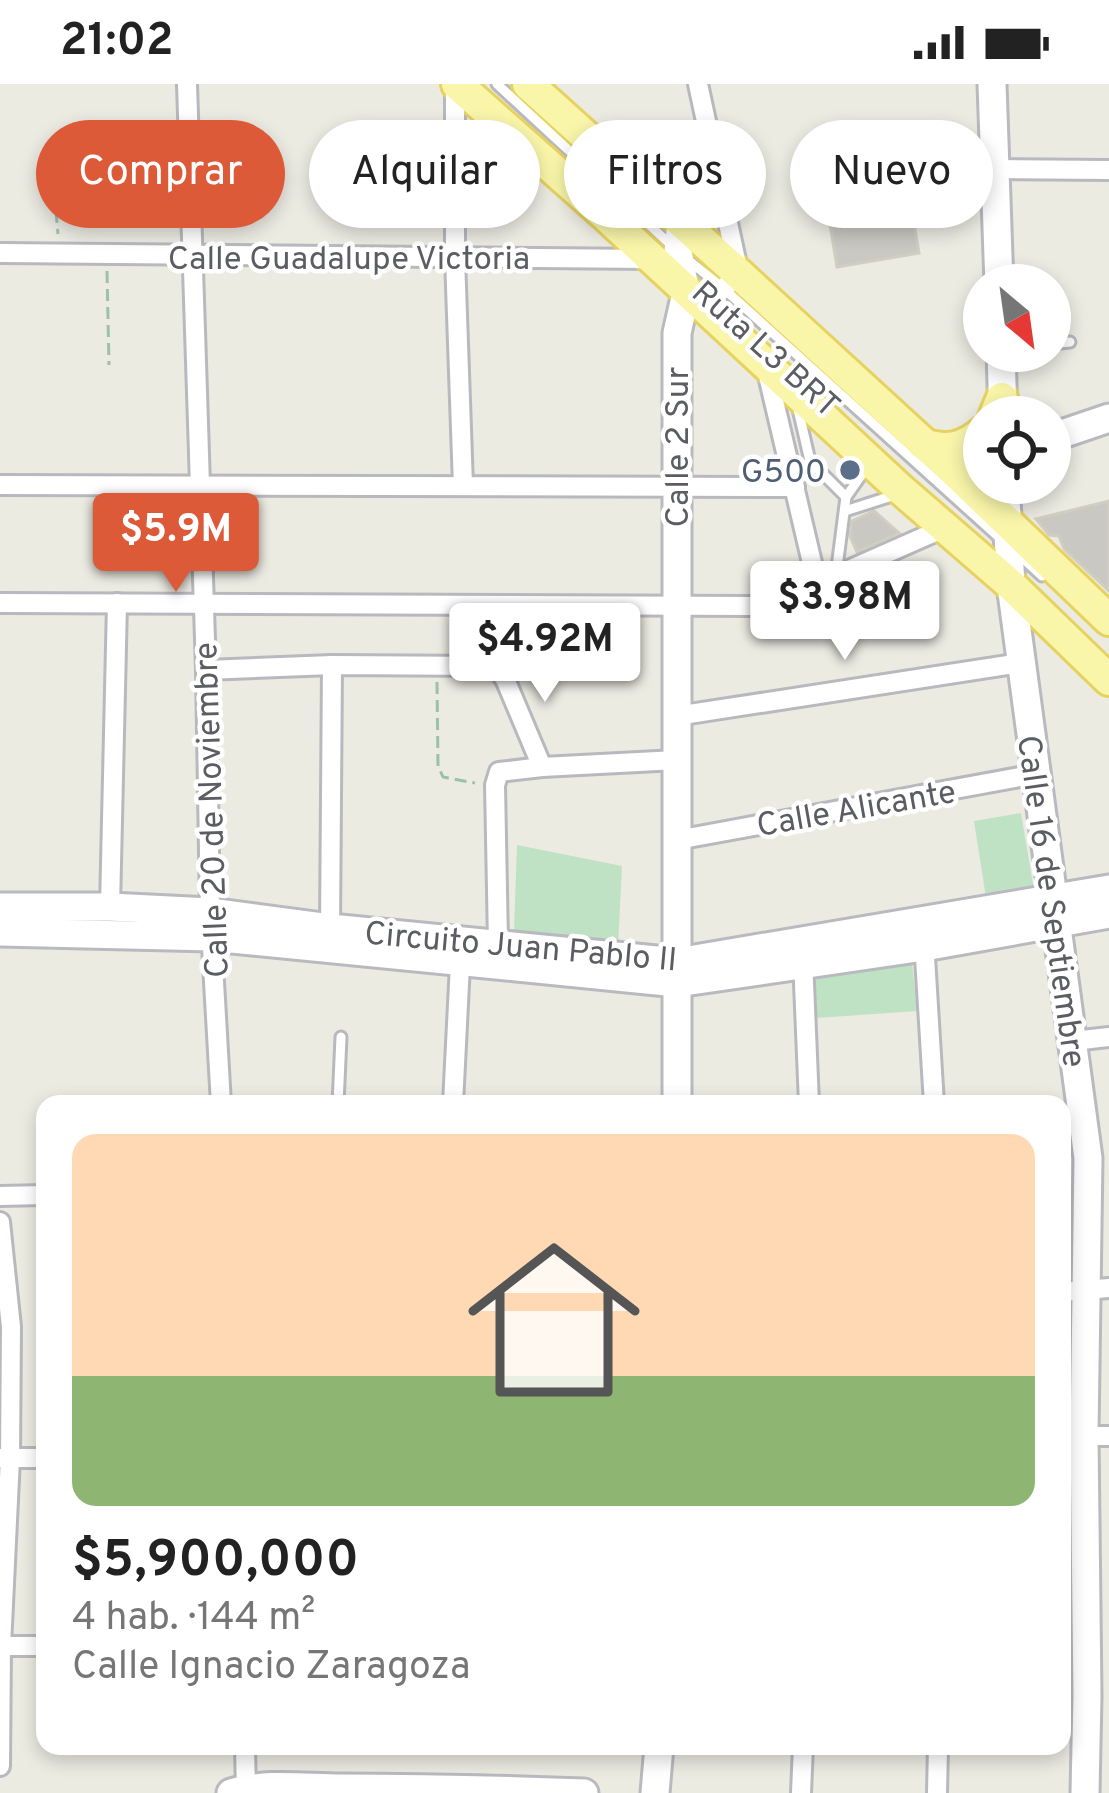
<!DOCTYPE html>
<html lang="es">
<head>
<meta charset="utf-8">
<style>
	:root { --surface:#fff; --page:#f6f6f6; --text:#222; --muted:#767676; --line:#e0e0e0; --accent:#dd5a38 }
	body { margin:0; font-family:Overpass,sans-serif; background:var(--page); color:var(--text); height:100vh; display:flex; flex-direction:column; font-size:45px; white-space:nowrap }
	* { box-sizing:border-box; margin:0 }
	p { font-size:39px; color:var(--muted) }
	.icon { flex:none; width:66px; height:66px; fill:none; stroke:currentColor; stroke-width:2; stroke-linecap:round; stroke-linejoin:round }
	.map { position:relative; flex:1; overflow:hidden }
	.side { position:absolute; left:36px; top:1011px; width:1035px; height:660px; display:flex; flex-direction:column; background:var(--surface); border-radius:24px; box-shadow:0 6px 18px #0003 }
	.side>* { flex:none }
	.hud { position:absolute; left:36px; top:36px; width:1038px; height:108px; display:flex; gap:24px }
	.needle { width:78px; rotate:151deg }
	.controls { position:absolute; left:963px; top:180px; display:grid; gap:24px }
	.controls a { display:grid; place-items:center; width:108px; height:108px; border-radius:50%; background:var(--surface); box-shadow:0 6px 18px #0003; font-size:60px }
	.price { position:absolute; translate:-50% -102px; padding:0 27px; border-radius:12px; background:#fff; color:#222; font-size:39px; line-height:78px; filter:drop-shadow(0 3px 6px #0008) }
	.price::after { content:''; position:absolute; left:50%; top:72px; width:36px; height:27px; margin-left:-18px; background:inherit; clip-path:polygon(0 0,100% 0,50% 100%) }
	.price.active { background:var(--accent); color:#fff }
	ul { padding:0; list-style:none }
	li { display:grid; align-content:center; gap:24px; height:636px; padding:0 36px }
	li+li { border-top:3px solid var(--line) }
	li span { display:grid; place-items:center; height:372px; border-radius:24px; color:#555 }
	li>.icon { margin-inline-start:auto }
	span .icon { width:216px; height:216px; fill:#fffc; stroke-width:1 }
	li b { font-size:51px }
	.chip { padding:0 42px; border-radius:54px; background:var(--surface); box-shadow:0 6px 18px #0003; font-size:42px; line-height:108px }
	.chip.active { background:var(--accent); color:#fff }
	.status { display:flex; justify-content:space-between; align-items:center; height:84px; padding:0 60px; background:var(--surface); direction:ltr }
	.status svg { height:33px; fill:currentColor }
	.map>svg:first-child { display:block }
</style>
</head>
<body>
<div class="status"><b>21:02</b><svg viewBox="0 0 49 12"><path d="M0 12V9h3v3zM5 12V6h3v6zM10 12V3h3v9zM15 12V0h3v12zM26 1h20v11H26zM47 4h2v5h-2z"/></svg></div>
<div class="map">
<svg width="1109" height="1709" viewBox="0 0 1109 1709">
	<rect width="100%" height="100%" fill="#ecebe2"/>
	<g fill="#c0e2c4">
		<polygon points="1021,729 1034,806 986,814 974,737"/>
		<polygon points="517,761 622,782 618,863 514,847"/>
		<polygon points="911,868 917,927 817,934 809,885"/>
	</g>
	<g fill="#cac8c2" stroke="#d0cec1" stroke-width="3">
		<polygon points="898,43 919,169 837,183 816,56"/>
		<polygon points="1109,417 1109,507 1064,465 1059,452 1049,451 1036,435"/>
		<polygon points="874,427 899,449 857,468 850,452 852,437"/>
	</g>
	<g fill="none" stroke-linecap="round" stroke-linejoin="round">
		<defs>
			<g id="lane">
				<polyline points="497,0 671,161"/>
				<polyline points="688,176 723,204 1002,456"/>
				<polyline points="1050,260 1070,258"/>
				<polyline points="798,325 810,377 846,413"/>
				<polyline points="845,427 898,410"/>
				<polyline points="1015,467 1042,492"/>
				<polyline points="836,491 846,413 867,383"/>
				<polyline points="338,1020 341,953"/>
			</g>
			<g id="street">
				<polyline points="187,0 206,586 210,828 221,1020"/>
				<polyline points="455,0 455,174 463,402"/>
				<polyline points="698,0 739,190 702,224"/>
				<polyline points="995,85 1109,86"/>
				<polyline points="0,169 651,175 654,172"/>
				<polyline points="766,283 817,500"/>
				<polyline points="0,401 795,403"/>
				<polyline points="0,519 753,522 817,500 944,444"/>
				<polyline points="206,586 332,581 490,582 499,587 505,595 542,683"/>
				<polyline points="676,632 1021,579"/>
				<polyline points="677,756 1036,690"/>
				<polyline points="110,823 117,519"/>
				<polyline points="330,844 332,581"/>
				<polyline points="924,857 934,1020"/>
				<polyline points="498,859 495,701 499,688 542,683 677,676"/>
				<polyline points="803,875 809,1020"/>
				<polyline points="1073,957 1109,953"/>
				<polyline points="453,1020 460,880"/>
				<polyline points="0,1112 45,1111"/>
				<polyline points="0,1138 11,1243 10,1374 1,1562 0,1682"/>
				<polyline points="1062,1208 1109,1204"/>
				<polyline points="1062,1352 1109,1352"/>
				<polyline points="0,1374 45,1374"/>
				<polyline points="0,1562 45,1562"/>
				<polyline points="245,1662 246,1709"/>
				<polyline points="801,1709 803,1662"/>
				<polyline points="937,1709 938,1662"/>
			</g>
			<g id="secondary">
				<polyline points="992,0 999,201"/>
				<polyline points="1001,267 1003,333"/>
				<polyline points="1050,354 1109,334"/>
				<polyline points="1005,399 1011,501 1088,1074 1084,1351 1087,1612 1085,1709"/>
				<polyline points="0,823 110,823 210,828 330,844 677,878 1109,805"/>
				<polyline points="0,848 212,853 677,899 924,863 1109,830"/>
				<polyline points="677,1020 677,249 686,209 678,168 681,139"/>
				<path d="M 231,1709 C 265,1698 306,1704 342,1704 C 423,1704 503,1706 584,1709"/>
				<polyline points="655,1709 659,1662"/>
			</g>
			<g id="primary">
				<polyline points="457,0 606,132 898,403 1011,501 1109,596"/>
				<polyline points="528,0 739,190 954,387 1109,536"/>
				<polyline points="994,333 1002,314"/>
				<path d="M 923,360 C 947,368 965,364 984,347"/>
			</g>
		</defs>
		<use href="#lane" stroke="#b8b9be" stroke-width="15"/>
		<use href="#street" stroke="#b8b9be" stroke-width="24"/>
		<use href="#secondary" stroke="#b8bac0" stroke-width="33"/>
		<use href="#primary" stroke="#e7d260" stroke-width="36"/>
		<g stroke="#9ac2aa" stroke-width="3" stroke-dasharray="12 6" stroke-linecap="butt">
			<polyline points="56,127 58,150"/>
			<polyline points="107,187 109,281"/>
			<polyline points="437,598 438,682 443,693 475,699"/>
		</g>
		<use href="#lane" stroke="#fff" stroke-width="9"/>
		<use href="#street" stroke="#fff" stroke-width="18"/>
		<use href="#secondary" stroke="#fff" stroke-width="27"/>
		<use href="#primary" stroke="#f9f6aa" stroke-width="30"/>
	</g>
	<circle fill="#5c6f8a" stroke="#fff" stroke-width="4.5" cx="850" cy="386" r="12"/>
	<g text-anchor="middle" stroke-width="9" stroke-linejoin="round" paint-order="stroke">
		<g font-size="33" fill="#5b5d62" stroke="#fff">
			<text x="349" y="185">Calle Guadalupe Victoria</text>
			<text transform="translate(767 264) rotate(42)" y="12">Ruta L3 BRT</text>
			<text transform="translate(676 363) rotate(-90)" y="12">Calle 2 Sur</text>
			<text transform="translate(856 723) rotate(-10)" y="12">Calle Alicante</text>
			<text transform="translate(210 726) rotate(-92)" y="12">Calle 20 de Noviembre</text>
			<text transform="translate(1053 817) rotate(82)" y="12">Calle 16 de Septiembre</text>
			<text transform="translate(521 861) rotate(5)" y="12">Circuito Juan Pablo II</text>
		</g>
		<g font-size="33" fill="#4e5e75" stroke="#fff" text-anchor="end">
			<text x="826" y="398">G500</text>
		</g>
	</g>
</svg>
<div class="controls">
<a><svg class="needle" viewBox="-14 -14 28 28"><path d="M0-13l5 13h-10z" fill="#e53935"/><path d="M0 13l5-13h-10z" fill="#767676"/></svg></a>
<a><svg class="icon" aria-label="locate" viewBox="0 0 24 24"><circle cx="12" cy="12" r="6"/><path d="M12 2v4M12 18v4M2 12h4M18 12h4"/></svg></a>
</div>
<b class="price active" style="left:176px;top:511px">$5.9M</b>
<b class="price" style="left:845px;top:579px">$3.98M</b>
<b class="price" style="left:545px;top:621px">$4.92M</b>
<div class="hud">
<a class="chip active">Comprar</a>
<a class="chip">Alquilar</a>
<a class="chip">Filtros</a>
<a class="chip">Nuevo</a>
</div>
<section class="side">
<ul>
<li><span style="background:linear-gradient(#ffd9b3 65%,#8fb573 0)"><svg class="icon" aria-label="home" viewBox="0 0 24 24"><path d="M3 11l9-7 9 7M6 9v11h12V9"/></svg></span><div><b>$5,900,000</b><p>4 hab. · 144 m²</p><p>Calle Ignacio Zaragoza</p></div></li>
</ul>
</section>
</div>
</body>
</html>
